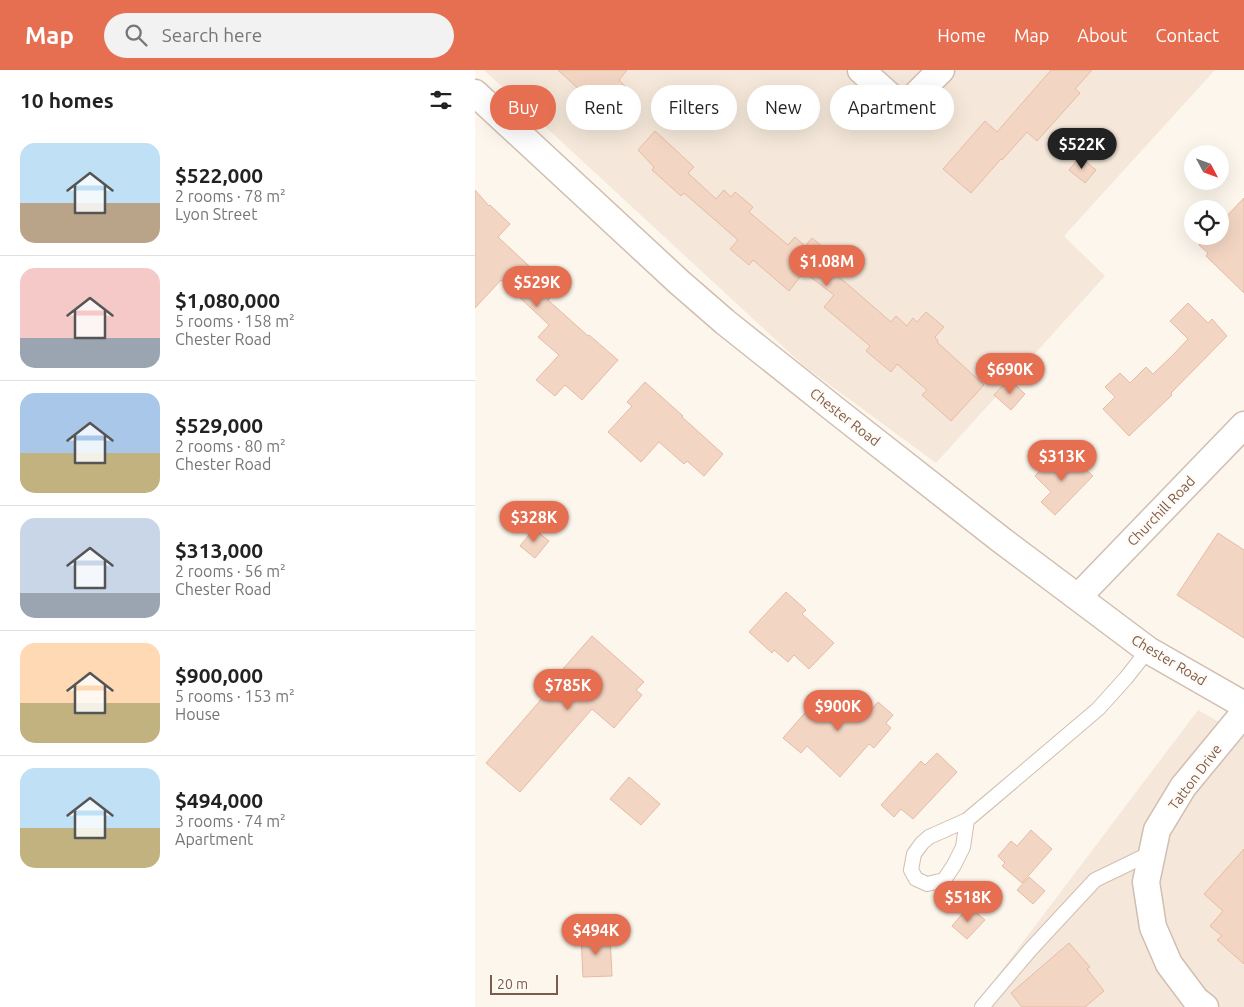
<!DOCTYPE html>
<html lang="en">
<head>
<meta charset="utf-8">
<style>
	:root { --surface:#fff; --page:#f2f2f2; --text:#222; --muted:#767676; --line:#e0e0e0; --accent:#e76f51 }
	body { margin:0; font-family:Ubuntu,sans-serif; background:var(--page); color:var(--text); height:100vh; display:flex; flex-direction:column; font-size:19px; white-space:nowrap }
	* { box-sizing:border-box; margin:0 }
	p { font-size:16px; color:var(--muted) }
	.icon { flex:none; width:28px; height:28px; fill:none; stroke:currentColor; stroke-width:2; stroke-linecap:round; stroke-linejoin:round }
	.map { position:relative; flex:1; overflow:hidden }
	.details { display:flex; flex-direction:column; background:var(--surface); width:475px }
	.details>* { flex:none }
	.top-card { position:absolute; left:15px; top:15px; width:475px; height:45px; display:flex; gap:10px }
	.needle { width:32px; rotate:131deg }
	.fabs { position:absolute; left:709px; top:75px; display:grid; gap:10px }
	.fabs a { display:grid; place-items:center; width:45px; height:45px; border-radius:50%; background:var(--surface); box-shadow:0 5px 20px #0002; font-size:25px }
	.scale { position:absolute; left:15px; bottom:12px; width:68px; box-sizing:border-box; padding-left:5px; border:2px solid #7a5c4d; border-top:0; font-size:14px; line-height:18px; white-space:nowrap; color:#7a5c4d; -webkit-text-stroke:4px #fffaf3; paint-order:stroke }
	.price { position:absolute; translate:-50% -42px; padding:0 11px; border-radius:18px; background:var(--accent); color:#fff; font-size:16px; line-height:32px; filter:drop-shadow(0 1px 2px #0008) }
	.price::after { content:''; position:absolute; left:50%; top:30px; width:15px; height:11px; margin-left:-8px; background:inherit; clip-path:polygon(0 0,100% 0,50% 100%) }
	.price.active { background:#222; color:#fff }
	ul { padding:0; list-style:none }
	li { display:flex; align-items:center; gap:15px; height:125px; padding:0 20px }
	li+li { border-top:1px solid var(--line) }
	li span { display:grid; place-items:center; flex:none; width:140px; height:100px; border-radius:15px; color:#555 }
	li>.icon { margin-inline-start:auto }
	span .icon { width:60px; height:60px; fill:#fffc; stroke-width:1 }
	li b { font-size:21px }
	h2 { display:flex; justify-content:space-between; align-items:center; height:60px; padding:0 20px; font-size:21px }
	.chip { padding:0 18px; border-radius:22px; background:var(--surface); box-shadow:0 5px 20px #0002; font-size:18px; line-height:45px }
	.chip.active { background:var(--accent); color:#fff }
	header { display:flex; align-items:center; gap:30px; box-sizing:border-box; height:70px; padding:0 25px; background:var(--accent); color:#fff }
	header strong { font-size:24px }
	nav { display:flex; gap:28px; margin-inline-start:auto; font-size:18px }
	.search { width:350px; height:45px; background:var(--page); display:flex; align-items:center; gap:12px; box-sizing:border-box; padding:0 18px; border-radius:28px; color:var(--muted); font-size:19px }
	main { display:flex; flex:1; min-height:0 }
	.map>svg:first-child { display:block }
</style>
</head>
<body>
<header>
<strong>Map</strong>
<div class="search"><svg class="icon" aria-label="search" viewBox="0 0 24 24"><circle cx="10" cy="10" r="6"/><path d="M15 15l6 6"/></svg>Search here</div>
<nav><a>Home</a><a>Map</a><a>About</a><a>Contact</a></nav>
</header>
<main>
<section class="details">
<h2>10 homes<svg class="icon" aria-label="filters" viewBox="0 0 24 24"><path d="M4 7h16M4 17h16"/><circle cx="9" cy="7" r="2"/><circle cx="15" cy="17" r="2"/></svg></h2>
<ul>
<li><span style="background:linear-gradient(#bfe0f5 60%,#b9a48a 0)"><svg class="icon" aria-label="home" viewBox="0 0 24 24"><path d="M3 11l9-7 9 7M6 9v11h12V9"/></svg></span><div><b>$522,000</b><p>2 rooms · 78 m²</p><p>Lyon Street</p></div></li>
<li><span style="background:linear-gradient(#f6c9c9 70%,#9aa5b1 0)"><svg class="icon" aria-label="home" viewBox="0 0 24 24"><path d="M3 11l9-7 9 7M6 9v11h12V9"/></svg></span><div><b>$1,080,000</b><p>5 rooms · 158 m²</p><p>Chester Road</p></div></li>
<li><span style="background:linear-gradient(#a9c7e8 60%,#c2b280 0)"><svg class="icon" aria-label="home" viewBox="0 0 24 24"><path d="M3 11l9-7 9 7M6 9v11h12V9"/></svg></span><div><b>$529,000</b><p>2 rooms · 80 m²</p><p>Chester Road</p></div></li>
<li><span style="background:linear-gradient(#c9d6e8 75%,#9aa5b1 0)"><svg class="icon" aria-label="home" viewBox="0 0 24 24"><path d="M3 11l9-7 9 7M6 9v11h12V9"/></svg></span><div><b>$313,000</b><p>2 rooms · 56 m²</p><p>Chester Road</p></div></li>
<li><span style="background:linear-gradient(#ffd9b3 60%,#c2b280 0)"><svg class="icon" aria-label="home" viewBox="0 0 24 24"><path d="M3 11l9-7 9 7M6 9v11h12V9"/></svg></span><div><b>$900,000</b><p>5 rooms · 153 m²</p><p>House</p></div></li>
<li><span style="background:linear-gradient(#bfe0f5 60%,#c2b280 0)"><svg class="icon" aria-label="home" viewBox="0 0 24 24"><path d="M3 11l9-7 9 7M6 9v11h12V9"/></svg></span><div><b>$494,000</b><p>3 rooms · 74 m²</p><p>Apartment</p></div></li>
</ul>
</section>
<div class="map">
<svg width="769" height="937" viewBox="0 0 769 937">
	<rect width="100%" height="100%" fill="#fdf6ec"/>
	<g fill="#f5e8da">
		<polygon points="9,0 740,0 589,166 630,206 461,393 329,296"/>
		<polygon points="723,640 769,666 769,937 499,937"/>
	</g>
	<g fill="#f3d5c3" stroke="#e6bba3">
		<polygon points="83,0 152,0 144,10 158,24 135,48"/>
		<polygon points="576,0 617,0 600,19 605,23 562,71 552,62 527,90 526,89 496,123 468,99 510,51 522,62"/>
		<polygon points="180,61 219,97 213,103 241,129 249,120 256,127 260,122 278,137 274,142 313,175 320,167 330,176 337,168 363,189 355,199 416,252 421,246 432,256 438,248 442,252 451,242 469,257 460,267 463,271 462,272 509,315 476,351 447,325 452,320 422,294 416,302 391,281 395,276 349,237 359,225 329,202 314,221 278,190 274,195 255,179 263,170 209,123 206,126 177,100 179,97 163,80"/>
		<polygon points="605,87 621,100 610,113 594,100"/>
		<polygon points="0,120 14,136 15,135 35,154 23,167 81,221 73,230 113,266 114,265 143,290 107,330 90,315 80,326 61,310 84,285 63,267 74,255 26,210 0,238"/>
		<polygon points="769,128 769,223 731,186 733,183 724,175 732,166 745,166 745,153"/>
		<polygon points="713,233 733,253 737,249 752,266 696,323 697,325 654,366 628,339 640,327 630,317 645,303 655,313 671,297 678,304 698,285 713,269 695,251"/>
		<polygon points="534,309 550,324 536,340 519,325"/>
		<polygon points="170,312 208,346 207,347 248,384 229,406 212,391 209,394 184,372 166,392 133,362 157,336 152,332"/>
		<polygon points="582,382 600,399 605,394 618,406 580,445 566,432 576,422 560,406"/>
		<polygon points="59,459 74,471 60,488 45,476"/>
		<polygon points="743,463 769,480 769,568 702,525"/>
		<polygon points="311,522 331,540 327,544 359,573 334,599 319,585 313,592 299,580 297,583 274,562"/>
		<polygon points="117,566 169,612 161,620 167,625 139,658 117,639 45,722 11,693 83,610 80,608"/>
		<polygon points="349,621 385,652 403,632 418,645 411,653 416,658 399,678 394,674 365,707 332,676 326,683 308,668"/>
		<polygon points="462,683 482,702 438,749 426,739 419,747 406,735 446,691 450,695"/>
		<polygon points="154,707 185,734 166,755 135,729"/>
		<polygon points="556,760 577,779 547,813 527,796 530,793 523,786 536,771 542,776"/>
		<polygon points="769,779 769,894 742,870 747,866 735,856 748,841 729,824"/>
		<polygon points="554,807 570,821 558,834 542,820"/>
		<polygon points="494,836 510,850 492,869 477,856"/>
		<polygon points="135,865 137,906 108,907 106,866"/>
		<polygon points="594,873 615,897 612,899 629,921 610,937 547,937 536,923"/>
	</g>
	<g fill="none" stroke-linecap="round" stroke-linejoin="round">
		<defs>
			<g id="lane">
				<polyline points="492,750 488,777 479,795 469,810 452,814 441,809 436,800 439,784 447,773 454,767 492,750 517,729 623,639 651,608 673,580"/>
				<polyline points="507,937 555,880 620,810 678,782"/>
			</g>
			<g id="street">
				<polyline points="386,0 428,38 466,0"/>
				<polyline points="0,23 204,212 250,252 363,342 525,469 673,580 769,635"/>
				<polyline points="603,527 769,355"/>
				<polyline points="730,937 721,930 694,894 678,857 671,812 682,760 708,717 769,643"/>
			</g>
		</defs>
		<use href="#lane" stroke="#d1beb0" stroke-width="16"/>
		<use href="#street" stroke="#d1beb0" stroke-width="29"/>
		<use href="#lane" stroke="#fff" stroke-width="14"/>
		<use href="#street" stroke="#fff" stroke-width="26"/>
	</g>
	<g text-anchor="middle" stroke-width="4" stroke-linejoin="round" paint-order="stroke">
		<g font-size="14" fill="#7a5c4d" stroke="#fffaf3">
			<text transform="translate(370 347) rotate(38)" y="5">Chester Road</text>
			<text transform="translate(686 441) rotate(-46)" y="5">Churchill Road</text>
			<text transform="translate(694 590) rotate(31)" y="5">Chester Road</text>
			<text transform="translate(720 707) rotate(-53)" y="5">Tatton Drive</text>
		</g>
	</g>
</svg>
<div class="fabs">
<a><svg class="needle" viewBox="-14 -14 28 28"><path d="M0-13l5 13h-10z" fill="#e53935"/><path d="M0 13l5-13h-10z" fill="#767676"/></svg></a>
<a><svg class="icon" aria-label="locate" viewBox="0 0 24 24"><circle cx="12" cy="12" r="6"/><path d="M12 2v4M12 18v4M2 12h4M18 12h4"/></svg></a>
</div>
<div class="scale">20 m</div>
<b class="price active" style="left:607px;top:100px">$522K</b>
<b class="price" style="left:352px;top:217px">$1.08M</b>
<b class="price" style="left:62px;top:238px">$529K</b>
<b class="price" style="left:535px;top:325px">$690K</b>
<b class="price" style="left:587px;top:412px">$313K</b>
<b class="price" style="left:59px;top:473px">$328K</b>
<b class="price" style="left:93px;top:641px">$785K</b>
<b class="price" style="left:363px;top:662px">$900K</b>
<b class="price" style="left:493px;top:853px">$518K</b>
<b class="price" style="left:121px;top:886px">$494K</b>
<div class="top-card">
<a class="chip active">Buy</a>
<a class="chip">Rent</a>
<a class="chip">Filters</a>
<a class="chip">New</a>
<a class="chip">Apartment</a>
</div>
</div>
</main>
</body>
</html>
